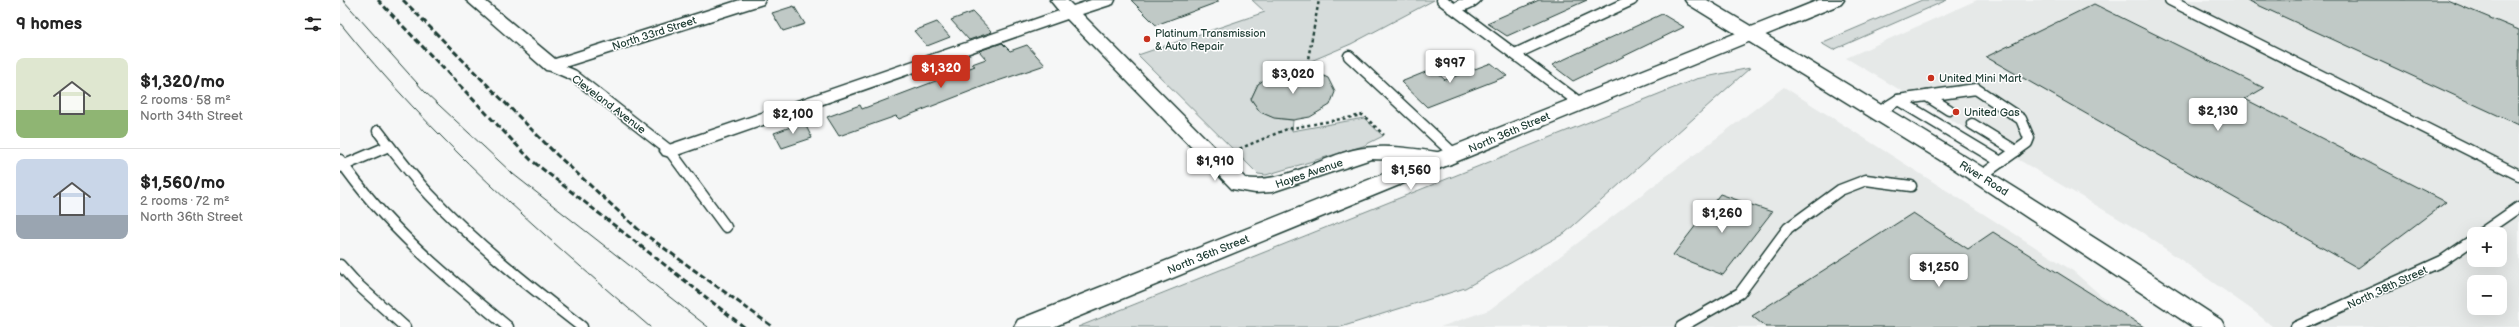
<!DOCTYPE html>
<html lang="en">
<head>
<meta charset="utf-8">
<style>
	:root { --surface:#fff; --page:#f6f6f6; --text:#222; --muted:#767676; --line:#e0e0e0; --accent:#c8321e }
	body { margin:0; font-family:"Balsamiq Sans",sans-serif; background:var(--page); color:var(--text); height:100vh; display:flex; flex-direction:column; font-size:15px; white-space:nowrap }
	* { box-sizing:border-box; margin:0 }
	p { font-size:13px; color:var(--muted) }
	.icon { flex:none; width:22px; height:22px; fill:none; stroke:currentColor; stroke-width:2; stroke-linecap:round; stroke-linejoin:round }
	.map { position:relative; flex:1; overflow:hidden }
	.panel { display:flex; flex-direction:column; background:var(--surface); width:340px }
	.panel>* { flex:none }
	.buttons { position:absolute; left:2127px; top:227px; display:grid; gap:8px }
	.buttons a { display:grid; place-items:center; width:40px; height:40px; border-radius:8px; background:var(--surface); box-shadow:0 4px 16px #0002; font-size:20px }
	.price { position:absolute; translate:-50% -34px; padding:0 9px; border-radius:4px; background:#fff; color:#222; font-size:13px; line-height:26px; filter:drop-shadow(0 1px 2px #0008) }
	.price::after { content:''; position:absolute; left:50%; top:24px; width:12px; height:9px; margin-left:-6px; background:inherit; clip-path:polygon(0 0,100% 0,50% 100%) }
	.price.current { background:var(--accent); color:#fff }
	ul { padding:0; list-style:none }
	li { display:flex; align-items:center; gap:12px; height:100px; padding:0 16px }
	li+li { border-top:1px solid var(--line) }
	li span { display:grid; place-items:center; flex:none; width:112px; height:80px; border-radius:8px; color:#555 }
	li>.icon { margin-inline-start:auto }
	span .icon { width:48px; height:48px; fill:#fffc; stroke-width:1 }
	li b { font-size:17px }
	h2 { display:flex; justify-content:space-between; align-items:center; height:48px; padding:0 16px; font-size:17px }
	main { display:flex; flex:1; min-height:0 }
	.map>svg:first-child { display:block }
</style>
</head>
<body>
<main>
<section class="panel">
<h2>9 homes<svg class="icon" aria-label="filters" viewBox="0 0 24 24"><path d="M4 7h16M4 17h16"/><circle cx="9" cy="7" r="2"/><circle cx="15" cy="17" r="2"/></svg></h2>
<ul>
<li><span style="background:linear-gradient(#dfe7d0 65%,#8fb573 0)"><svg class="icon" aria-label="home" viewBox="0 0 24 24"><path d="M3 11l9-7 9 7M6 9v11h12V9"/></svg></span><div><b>$1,320/mo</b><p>2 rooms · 58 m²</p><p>North 34th Street</p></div></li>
<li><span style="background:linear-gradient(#c9d6e8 70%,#9aa5b1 0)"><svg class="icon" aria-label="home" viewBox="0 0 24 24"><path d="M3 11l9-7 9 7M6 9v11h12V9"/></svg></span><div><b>$1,560/mo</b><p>2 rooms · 72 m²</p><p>North 36th Street</p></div></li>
</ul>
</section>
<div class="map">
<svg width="2179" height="327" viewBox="0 0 2179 327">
	<rect width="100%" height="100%" fill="#f6f7f7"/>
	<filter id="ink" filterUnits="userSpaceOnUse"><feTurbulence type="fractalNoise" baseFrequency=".025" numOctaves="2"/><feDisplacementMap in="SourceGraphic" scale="8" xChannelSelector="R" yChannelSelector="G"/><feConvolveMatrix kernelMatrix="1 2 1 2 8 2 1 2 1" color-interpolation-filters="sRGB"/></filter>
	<g filter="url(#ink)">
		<g fill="#e6e9e8" fill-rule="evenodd">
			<path d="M 1637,0 L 2179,0 L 2179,327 L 1933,327 L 1915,312 L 1803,233 L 1506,58 ZM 2134,234 L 2160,234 L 2160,260 L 2134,260 ZM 2134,282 L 2160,282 L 2160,308 L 2134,308 Z"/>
			<polygon points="1444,87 1733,271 1797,327 1100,327 1149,310"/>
		</g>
		<g fill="#d6dcdb" stroke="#7a8c88">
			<path d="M 912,0 L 1094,0 L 1011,44 L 971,61 L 961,70 L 934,73 L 918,84 L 911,99 C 921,116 935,119 953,120 L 952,131 L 1024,118 L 1043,136 L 1023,146 L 926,175 L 918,174 L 798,55 L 925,12 Z"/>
			<polygon points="1582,0 1607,0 1493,50 1481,43"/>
			<polygon points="1410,68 1225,233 1125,288 1001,327 738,327 1356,79"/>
		</g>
		<g fill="#c0c9c6" stroke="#1f3d34">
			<polygon points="791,0 878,0 878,2 816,25"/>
			<polygon points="1199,0 1247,0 1167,36 1147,23"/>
			<polygon points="1907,0 2107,0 2179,30 2179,125"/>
			<polygon points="1754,4 1924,88 1905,99 2106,202 2018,268 1646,57"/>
			<polygon points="454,6 465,24 443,31 432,13"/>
			<polygon points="633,12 652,32 629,40 611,20"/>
			<polygon points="1322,14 1344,27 1233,81 1212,65"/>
			<polygon points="597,22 610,37 587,46 574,31"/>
			<polygon points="662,43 670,51 687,45 705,65 649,84 559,119 556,116 499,136 487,117 520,105 522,109 635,66 632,64 646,59 639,51"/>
			<polygon points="1151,63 1167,76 1087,107 1061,82 1093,69 1105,80"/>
			<polygon points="952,70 973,71 988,78 995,92 990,105 970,117 953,120 934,118 920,112 911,99 918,84 934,73"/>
			<polygon points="464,122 472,138 442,148 434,133"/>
			<polygon points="1380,194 1432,212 1383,275 1333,255"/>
			<polygon points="1573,213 1628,249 1653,232 1804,327 1426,327 1412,316"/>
		</g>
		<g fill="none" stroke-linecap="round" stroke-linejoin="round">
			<defs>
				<g id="lane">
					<polyline points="1102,0 1240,103"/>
					<polyline points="1830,0 2179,175"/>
					<polyline points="1175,54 1292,0"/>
					<polyline points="1009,56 1115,155"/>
					<polyline points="212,66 233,75 330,151 386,227"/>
					<polyline points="1587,96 1609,110"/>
					<polyline points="1558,100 1661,162"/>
					<polyline points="1539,112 1558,100 1636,89 1681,119 1689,138 1687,143 1641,176"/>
					<polyline points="1632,124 1676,151"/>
					<path d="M 38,131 C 55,153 71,175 90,195 C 136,244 189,286 242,327"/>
					<path d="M 0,160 C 46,227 106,276 168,327"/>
					<polyline points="0,167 49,146"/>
					<polyline points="2140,234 2179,207"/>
					<polyline points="0,265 17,284 65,327"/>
					<polyline points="1341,327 1400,293 1448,228 1500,190 1526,180 1571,186"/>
					<polyline points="1956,327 2102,261 2134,239"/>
				</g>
				<g id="street">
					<polygon points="126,0 144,0 215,59 400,0 425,0 423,4 212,71 206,70"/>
					<path d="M 710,0 L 727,0 L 733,6 L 751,0 L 775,0 L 773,4 L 742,14 L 905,178 C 943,184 977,159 1013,150 C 1043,143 1074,149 1104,153 L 1111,154 L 1114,159 L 1111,164 L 1104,165 L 1059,160 L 1031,159 L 932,192 L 915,193 L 892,189 L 727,19 L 337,155 L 330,157 L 323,155 L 320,151 L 323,147 L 719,11 Z"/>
					<path d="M 1119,0 L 1141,0 C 1136,8 1118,14 1108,12 L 1106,8 Z"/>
				</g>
				<polygon id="secondary" points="1479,0 1504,0 1501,4 713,327 674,327 678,320"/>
				<path id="primary" d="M 1345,0 L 1367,0 C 1540,103 1713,209 1881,320 L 1885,327 L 1853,327 L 1608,165 L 1348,4 Z"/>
			</defs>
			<use href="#lane" stroke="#1f3d34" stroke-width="13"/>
			<use href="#street" stroke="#1f3d34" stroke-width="3"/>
			<use href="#secondary" stroke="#1f3d34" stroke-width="3"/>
			<use href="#primary" stroke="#1f3d34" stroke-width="3"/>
			<g stroke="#1f3d34" stroke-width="2.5" stroke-dasharray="3 3" stroke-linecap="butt">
				<polyline points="966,70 979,0"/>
				<polyline points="894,151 947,129 1023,115 1044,135"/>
			</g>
			<use href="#lane" stroke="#fff" stroke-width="10"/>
			<use href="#street" fill="#fff" fill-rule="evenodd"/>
			<use href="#secondary" fill="#fff" fill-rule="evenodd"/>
			<use href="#primary" fill="#fff" fill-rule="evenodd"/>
			<g stroke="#1f3d34" stroke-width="1">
				<polyline points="3,0 85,92 173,174 368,327"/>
				<path d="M 0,23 C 91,137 200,232 310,327"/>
			</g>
			<g stroke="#1f3d34" stroke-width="3" stroke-dasharray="6 3" stroke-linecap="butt">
				<polyline points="38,0 191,160 404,327"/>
				<polyline points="63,0 217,155 299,230 433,327"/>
			</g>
		</g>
	</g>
	<g fill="#c8321e" stroke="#fff" stroke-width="1.5">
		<circle cx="807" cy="39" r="4"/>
		<circle cx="1591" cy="78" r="4"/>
		<circle cx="1616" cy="112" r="4"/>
	</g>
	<g text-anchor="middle" stroke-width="3" stroke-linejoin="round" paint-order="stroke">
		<g font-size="11" fill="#1f3d34" stroke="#fff">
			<text transform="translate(314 33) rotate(-18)" y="4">North 33rd Street</text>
			<text transform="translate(269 104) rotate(37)" y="4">Cleveland Avenue</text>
			<text transform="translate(1169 132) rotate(-23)" y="4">North 36th Street</text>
			<text transform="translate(969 173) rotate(-19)" y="4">Hayes Avenue</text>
			<text transform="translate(1644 178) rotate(32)" y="4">River Road</text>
			<text transform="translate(868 254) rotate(-22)" y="4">North 36th Street</text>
			<text transform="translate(2047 287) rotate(-25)" y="4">North 38th Street</text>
		</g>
		<g font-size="11" fill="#1f3d34" stroke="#fff" text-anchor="start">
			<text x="815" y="37">Platinum Transmission<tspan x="815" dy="13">&amp; Auto Repair</tspan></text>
			<text x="1599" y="82">United Mini Mart</text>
			<text x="1624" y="116">United Gas</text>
		</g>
	</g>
</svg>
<div class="buttons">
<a>+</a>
<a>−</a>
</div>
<b class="price" style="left:1110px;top:84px">$997</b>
<b class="price current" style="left:601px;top:89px">$1,320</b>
<b class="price" style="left:953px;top:95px">$3,020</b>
<b class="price" style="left:1878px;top:132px">$2,130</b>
<b class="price" style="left:453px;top:135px">$2,100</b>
<b class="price" style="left:875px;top:182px">$1,910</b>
<b class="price" style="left:1071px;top:191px">$1,560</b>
<b class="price" style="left:1382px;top:234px">$1,260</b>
<b class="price" style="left:1599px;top:288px">$1,250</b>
</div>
</main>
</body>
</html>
